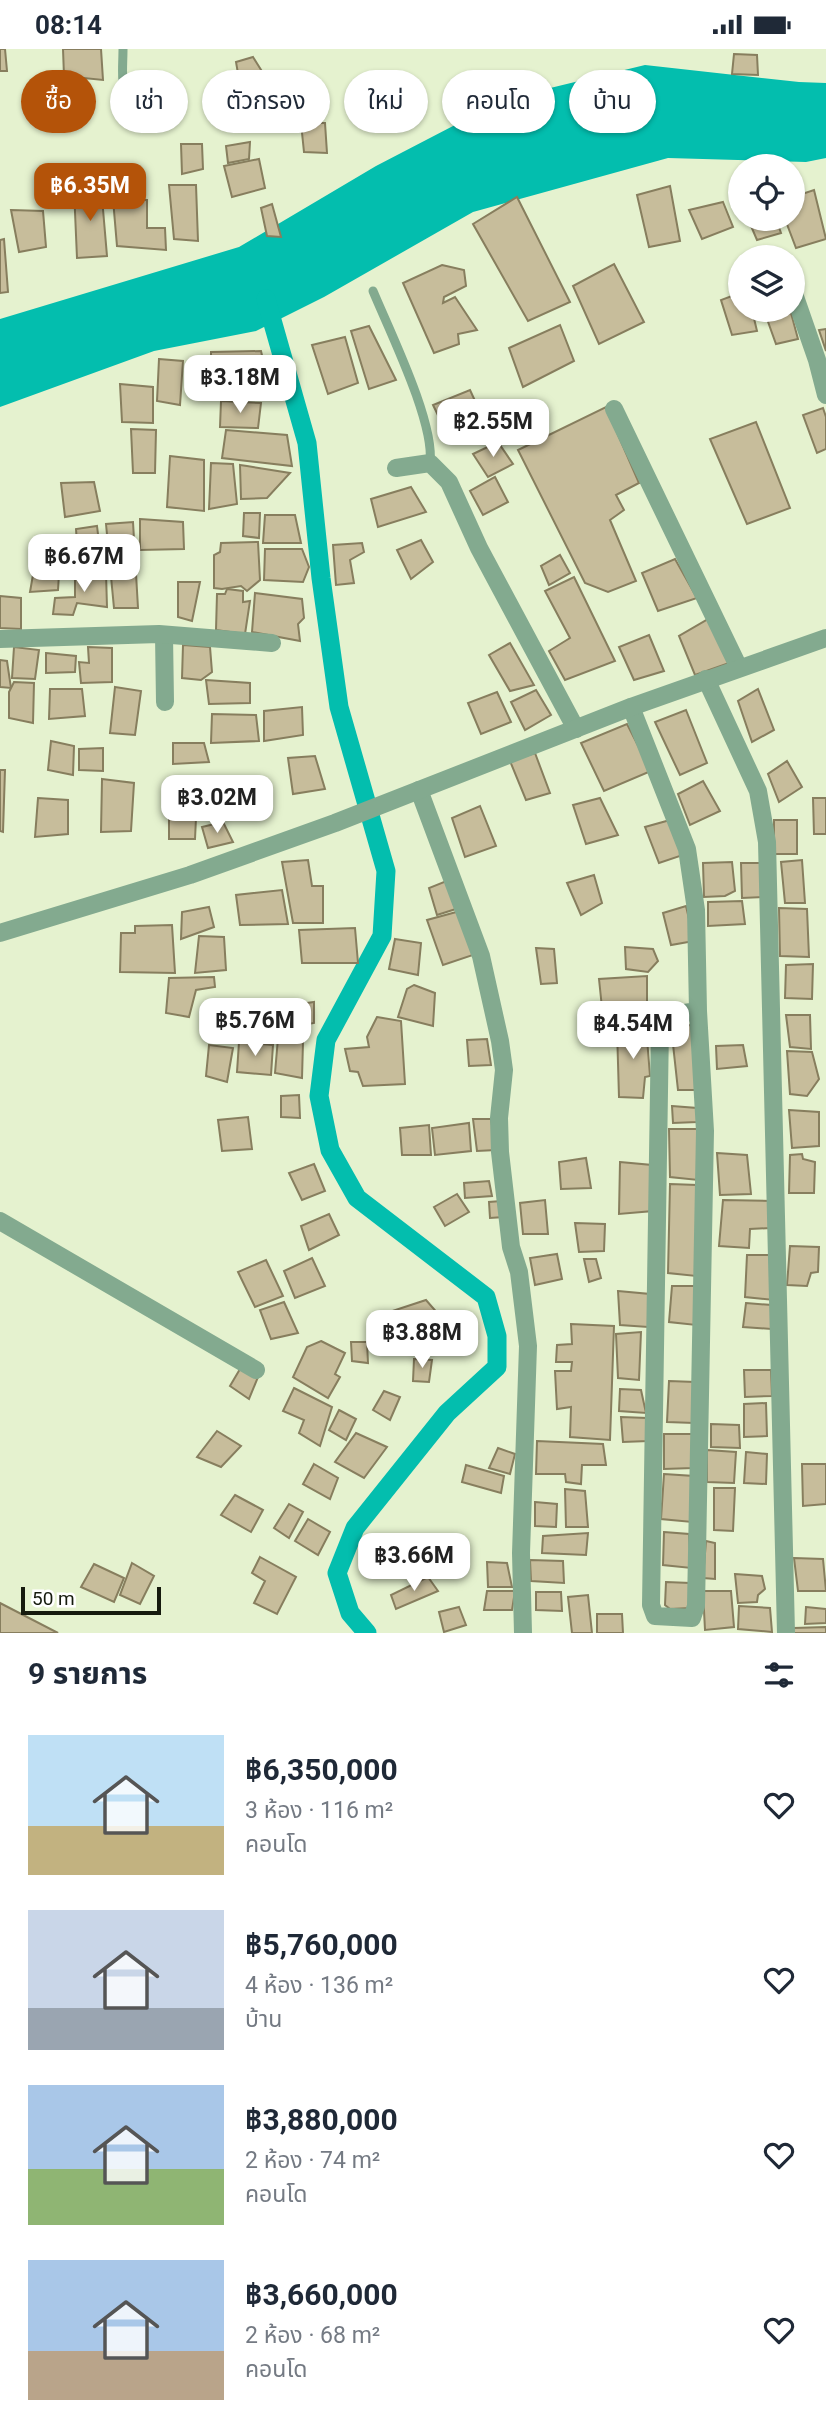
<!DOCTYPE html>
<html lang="th">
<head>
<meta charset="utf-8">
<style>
	:root { --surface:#fff; --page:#f2f2f3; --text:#1f2937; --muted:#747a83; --accent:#b45309 }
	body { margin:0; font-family:Roboto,"Noto Sans Thai",sans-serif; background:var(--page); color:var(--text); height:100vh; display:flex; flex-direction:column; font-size:26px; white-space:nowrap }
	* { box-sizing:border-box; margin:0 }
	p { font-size:23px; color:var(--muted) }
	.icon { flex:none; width:38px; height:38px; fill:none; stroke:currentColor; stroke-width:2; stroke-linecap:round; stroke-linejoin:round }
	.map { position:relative; height:1584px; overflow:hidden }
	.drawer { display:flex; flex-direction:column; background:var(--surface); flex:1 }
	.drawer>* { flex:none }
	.banner { position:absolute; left:21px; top:21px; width:784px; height:63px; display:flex; gap:14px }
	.controls { position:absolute; left:728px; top:105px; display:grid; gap:14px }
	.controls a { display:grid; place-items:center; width:77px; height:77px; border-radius:50%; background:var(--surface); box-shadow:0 2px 5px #0004; font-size:35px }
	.scale { position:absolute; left:21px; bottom:18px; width:140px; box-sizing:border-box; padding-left:7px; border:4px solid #161b0e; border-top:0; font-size:19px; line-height:24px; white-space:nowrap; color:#161b0e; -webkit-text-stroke:5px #fff; paint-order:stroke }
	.price { position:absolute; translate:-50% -60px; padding:0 16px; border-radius:14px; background:#fff; color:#222; font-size:23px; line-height:46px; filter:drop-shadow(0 2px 4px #0008) }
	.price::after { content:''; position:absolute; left:50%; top:42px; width:21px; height:16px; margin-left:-10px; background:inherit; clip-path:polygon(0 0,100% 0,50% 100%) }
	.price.selected { background:var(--accent); color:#fff }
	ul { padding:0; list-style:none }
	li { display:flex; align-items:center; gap:21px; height:175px; padding:0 28px }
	li span { display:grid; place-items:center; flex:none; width:196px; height:140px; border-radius:0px; color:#555 }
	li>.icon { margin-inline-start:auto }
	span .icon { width:84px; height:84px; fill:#fffc; stroke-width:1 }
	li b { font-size:30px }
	h2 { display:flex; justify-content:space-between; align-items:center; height:84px; padding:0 28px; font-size:30px }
	.pill { padding:0 24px; border-radius:32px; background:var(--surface); box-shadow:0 2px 5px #0004; font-size:24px; line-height:63px }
	.pill.selected { background:var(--accent); color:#fff }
	.status { display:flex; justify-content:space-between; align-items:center; height:49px; padding:0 35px; background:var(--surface); direction:ltr }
	.status svg { height:19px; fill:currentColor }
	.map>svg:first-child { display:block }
</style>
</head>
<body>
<div class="status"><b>08:14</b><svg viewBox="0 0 49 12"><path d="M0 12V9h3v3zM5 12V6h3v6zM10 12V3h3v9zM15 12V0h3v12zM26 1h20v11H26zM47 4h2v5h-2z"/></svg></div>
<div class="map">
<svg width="826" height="1584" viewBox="0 0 826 1584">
	<rect width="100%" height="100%" fill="#e5f2cf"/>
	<polygon fill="#03beae" points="645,16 799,33 826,34 826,109 806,113 668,109 473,163 324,248 256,282 154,302 0,358 0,270 239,198 376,117 505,50"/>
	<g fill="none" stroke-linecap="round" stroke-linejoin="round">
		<polyline stroke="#03beae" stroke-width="19" points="266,250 307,394 321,529 339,658 386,822 382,887 326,991 319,1047 330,1101 357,1149 486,1248 497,1287 497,1318 447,1364 355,1479 337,1524 350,1564 367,1584"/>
	</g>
	<g fill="#c7bd9b" stroke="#877e5e" stroke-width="2">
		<polygon points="0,0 5,0 7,22 0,22"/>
		<polygon points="63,0 101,0 103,31 64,27"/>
		<polygon points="734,5 757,6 758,26 732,25"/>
		<polygon points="253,8 263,24 261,46 242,48 236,13"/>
		<polygon points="301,74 325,74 327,104 304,103"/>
		<polygon points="250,93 249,110 228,114 226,97"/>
		<polygon points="181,95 202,95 203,120 182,125"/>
		<polygon points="259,110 265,139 232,148 224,117"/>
		<polygon points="169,136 196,136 198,192 174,190"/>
		<polygon points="101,137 107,207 77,209 74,140"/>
		<polygon points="670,137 680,192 649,198 637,146"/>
		<polygon points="814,141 826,190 796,199 785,170 793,170 793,148"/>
		<polygon points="517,148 570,253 528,272 473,175"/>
		<polygon points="113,150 147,151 147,179 165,179 166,201 117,197"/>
		<polygon points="723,153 733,178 702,190 689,161"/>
		<polygon points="272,155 281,188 267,187 261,159"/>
		<polygon points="11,161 43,162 46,198 19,203"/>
		<polygon points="748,170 776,170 781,184 757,191"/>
		<polygon points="4,190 8,243 0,244 0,191"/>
		<polygon points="614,215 644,273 599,295 573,237"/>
		<polygon points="442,216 464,221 466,237 444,248 443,254 455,248 477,281 458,285 459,295 434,304 403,234"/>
		<polygon points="740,244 740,261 752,261 757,282 732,286 721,251"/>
		<polygon points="791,264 798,290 776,295 767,270"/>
		<polygon points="560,276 574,312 523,338 509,299"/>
		<polygon points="369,277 396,331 369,340 351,282"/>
		<polygon points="826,280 826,302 819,281"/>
		<polygon points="345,288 358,334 328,345 312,296"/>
		<polygon points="261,302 269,337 211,346 211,303"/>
		<polygon points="159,310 183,312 180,356 157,352"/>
		<polygon points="120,335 153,338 153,374 122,373"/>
		<polygon points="470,341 487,378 451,393 433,356"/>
		<polygon points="221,352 261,354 258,379 220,378"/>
		<polygon points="606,358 639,434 616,446 624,461 610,471 636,532 608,543 585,534 518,401"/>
		<polygon points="823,359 826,368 826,400 817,404 803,366"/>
		<polygon points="756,373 790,459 747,475 710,390"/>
		<polygon points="131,380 156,381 155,424 133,424"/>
		<polygon points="226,381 287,386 292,417 222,409"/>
		<polygon points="498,393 513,415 488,428 473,405"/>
		<polygon points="170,407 204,411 204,462 167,458"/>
		<polygon points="211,414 233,415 237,455 209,460"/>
		<polygon points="240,416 247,417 290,424 267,449 241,450"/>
		<polygon points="495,428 508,453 483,466 470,442"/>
		<polygon points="94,433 100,462 65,468 61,434"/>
		<polygon points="411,438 426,463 378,478 371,450"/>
		<polygon points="244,464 260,464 259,489 243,487"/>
		<polygon points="265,466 295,466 301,494 263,494"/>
		<polygon points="140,470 183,473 184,500 140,501"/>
		<polygon points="133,473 138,559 114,559 106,475"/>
		<polygon points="97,477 102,518 79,522 76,480"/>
		<polygon points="421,491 433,513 411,530 397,501"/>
		<polygon points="258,493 260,531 247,542 241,537 222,540 214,539 214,506 220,503 221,494"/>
		<polygon points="362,494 364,503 350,511 354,534 336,536 333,496"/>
		<polygon points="265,500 302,500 309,518 303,533 264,531"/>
		<polygon points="560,506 570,524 549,536 541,517"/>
		<polygon points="675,510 697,549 658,562 642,524"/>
		<polygon points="34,520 59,525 58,541 30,543"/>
		<polygon points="106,524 107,558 77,554 73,566 53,565 55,549 75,548 75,525"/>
		<polygon points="574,528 615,612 565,631 549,602 570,589 545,542"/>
		<polygon points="178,533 200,533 192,572 178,568"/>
		<polygon points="227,540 243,542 243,553 250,552 245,585 216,581 217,545 225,545"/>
		<polygon points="255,544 302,550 304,569 298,575 300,592 252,583"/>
		<polygon points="0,547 21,549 21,580 0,579"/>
		<polygon points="710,569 732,613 695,626 679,587"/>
		<polygon points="649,586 664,622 634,631 619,598"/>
		<polygon points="510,594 534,636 510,642 489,606"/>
		<polygon points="183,596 210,598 212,623 201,631 182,629"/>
		<polygon points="14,598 39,601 35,630 12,629"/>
		<polygon points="88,598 112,599 112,633 81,634 79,613 89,614"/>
		<polygon points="46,604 76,607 75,623 46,624"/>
		<polygon points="0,611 7,612 11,639 0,638"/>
		<polygon points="206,631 250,634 250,654 209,655"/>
		<polygon points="14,633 34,634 33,674 9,669 9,643"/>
		<polygon points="115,638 141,642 135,686 110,684"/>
		<polygon points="50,640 82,640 85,667 49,670"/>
		<polygon points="758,640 774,681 752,693 738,652"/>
		<polygon points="536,641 551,666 525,681 511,653"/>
		<polygon points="497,643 511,673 481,685 468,654"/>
		<polygon points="302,658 303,686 264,692 264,662"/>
		<polygon points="686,661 707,714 680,726 655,673"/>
		<polygon points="212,665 256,666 259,692 211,694"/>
		<polygon points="627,675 651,722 604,742 581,694"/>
		<polygon points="51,692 74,697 73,726 48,721"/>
		<polygon points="173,694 204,694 209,713 173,715"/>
		<polygon points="103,699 103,722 79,721 79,700"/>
		<polygon points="535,704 550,744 526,751 510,712"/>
		<polygon points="315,707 325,740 293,745 288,709"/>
		<polygon points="787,712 802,738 779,753 768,725"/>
		<polygon points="0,721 5,721 3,783 0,782"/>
		<polygon points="247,728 248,748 218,749 216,731"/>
		<polygon points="102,730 134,734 131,782 101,783"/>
		<polygon points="703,732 720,762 690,776 678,745"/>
		<polygon points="38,749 68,751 68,785 35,788"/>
		<polygon points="600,749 618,786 586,795 573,756"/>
		<polygon points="813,749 826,749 826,785 814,785"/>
		<polygon points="480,757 496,797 465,808 452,769"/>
		<polygon points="169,767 196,769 195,790 169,790"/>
		<polygon points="670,771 683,806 659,814 645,778"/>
		<rect x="774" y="771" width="23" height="34"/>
		<polygon points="223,773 233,793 208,799 202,778"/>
		<polygon points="308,811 312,837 323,837 323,874 293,874 282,813"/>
		<polygon points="802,811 805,854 785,854 781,813"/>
		<polygon points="732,813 735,842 725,847 704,848 703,814"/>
		<polygon points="741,814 763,814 764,848 742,849"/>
		<polygon points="594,826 602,854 581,866 567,834"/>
		<polygon points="449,831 459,859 437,866 429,839"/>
		<polygon points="282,841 288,875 240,876 236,846"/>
		<polygon points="742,852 745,875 708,877 708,853"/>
		<polygon points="686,857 694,892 671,896 663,864"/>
		<polygon points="209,858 214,878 181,890 182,863"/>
		<polygon points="779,859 807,860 809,908 780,907"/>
		<polygon points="460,862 476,905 443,916 427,871"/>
		<polygon points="172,876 175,924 120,923 121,884 135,884 135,877"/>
		<polygon points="355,879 358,914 302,914 299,881"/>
		<polygon points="199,887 224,888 226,921 195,924"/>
		<polygon points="395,890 421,894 418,926 389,920"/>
		<polygon points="625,898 653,900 658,912 648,923 626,920"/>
		<polygon points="536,899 554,900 557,934 541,935"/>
		<polygon points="813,915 812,950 785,949 786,916"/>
		<polygon points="647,927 647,974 604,978 599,930"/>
		<polygon points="214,928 215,938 196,941 189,968 166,964 169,929"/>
		<polygon points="414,936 435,944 433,977 398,968 407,940"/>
		<polygon points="314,953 314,974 241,987 240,964"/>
		<polygon points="786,966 810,966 811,1000 790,998"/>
		<polygon points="377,968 401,972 405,1035 363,1037 358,1023 350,1022 345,1000 369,998 367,988"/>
		<polygon points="693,976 698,1041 678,1041 671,977"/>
		<polygon points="646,977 650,1027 645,1028 643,1049 619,1048 617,980"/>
		<polygon points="278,989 303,993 302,1029 275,1024"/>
		<polygon points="487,990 491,1016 469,1017 467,991"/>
		<polygon points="239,993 273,996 271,1026 237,1023"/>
		<polygon points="209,996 233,999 227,1033 206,1027"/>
		<polygon points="743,996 747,1017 717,1020 716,997"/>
		<polygon points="787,1002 812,1003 819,1030 807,1047 790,1045"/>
		<polygon points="299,1046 300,1069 281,1068 281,1047"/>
		<polygon points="672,1057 697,1059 697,1073 673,1074"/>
		<polygon points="789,1061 819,1063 819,1097 792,1099"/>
		<polygon points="248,1068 252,1100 222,1102 218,1071"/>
		<polygon points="473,1070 491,1070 496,1101 477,1102"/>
		<polygon points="469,1074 471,1102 435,1106 432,1079"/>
		<polygon points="429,1076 431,1106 402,1106 400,1079"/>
		<polygon points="669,1080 700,1080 698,1131 670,1128"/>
		<polygon points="717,1104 747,1106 751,1145 720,1146"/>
		<polygon points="802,1105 803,1110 815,1113 814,1144 789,1144 790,1106"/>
		<polygon points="586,1109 591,1139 561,1140 559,1113"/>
		<polygon points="620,1113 652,1116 653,1162 619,1165"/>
		<polygon points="314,1115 325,1142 302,1151 289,1124"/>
		<polygon points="489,1132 492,1147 465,1149 464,1134"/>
		<polygon points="670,1135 697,1136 696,1227 668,1224"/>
		<polygon points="457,1145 469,1163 445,1177 434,1158"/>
		<polygon points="545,1151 548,1185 523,1185 520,1154"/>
		<polygon points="723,1151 771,1152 770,1179 750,1180 749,1199 719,1197"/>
		<polygon points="501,1152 504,1168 490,1169 489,1153"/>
		<polygon points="329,1165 339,1186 309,1201 301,1177"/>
		<polygon points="575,1174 605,1175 604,1202 579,1203"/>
		<polygon points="790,1197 819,1198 818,1223 811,1224 807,1237 787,1236"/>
		<polygon points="557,1205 562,1230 535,1236 530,1209"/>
		<polygon points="747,1206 772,1206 774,1251 745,1248"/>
		<polygon points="312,1209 325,1237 295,1249 284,1222"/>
		<polygon points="584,1210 596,1210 601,1229 589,1233"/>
		<polygon points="266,1211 283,1247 255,1258 238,1223"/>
		<polygon points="672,1237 698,1237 696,1276 669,1273"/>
		<polygon points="618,1242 650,1245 648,1278 620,1276"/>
		<polygon points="426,1251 440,1267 386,1289 374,1268"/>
		<polygon points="284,1253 298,1284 271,1290 260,1261"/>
		<polygon points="746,1254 772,1256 771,1280 743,1278"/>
		<polygon points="571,1275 614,1277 610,1391 570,1388 571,1358 557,1360 555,1322 571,1322 572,1313 556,1313 557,1296 572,1295"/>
		<polygon points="641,1283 639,1331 618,1329 616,1285"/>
		<polygon points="321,1292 345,1304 335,1325 340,1328 328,1349 293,1328 307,1298"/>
		<polygon points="351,1293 367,1293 368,1314 352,1312"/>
		<polygon points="414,1310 432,1311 429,1333 413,1332"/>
		<polygon points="240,1320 258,1328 249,1350 230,1337"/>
		<polygon points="744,1321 771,1321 772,1347 745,1348"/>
		<polygon points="669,1332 695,1333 694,1374 667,1373"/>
		<polygon points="294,1339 332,1358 320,1397 299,1384 304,1371 283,1362"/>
		<polygon points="620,1340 641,1341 646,1364 619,1362"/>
		<polygon points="384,1342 400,1348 390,1371 373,1361"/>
		<polygon points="766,1354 767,1387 744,1388 744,1355"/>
		<polygon points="339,1361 356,1370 346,1391 329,1381"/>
		<polygon points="621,1368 647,1369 648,1392 623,1393"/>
		<polygon points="711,1375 739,1376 740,1399 711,1398"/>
		<polygon points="217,1382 241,1397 221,1418 197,1408"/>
		<polygon points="356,1384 387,1398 364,1429 335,1413"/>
		<polygon points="664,1385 692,1385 693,1419 664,1420"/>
		<polygon points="537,1392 603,1395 606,1416 582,1416 581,1435 566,1433 565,1425 536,1425"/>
		<polygon points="498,1399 515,1405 510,1425 489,1419"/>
		<polygon points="707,1401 736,1403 734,1434 707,1433"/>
		<polygon points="746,1403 767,1405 766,1435 744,1434"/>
		<polygon points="314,1415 338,1429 330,1450 303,1435"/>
		<polygon points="802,1415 826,1415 826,1455 803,1457"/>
		<polygon points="466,1416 504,1427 501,1444 462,1433"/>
		<polygon points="664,1425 694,1427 692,1473 661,1470"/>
		<polygon points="714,1439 735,1439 733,1482 714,1481"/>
		<polygon points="565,1440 585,1442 588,1478 566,1478"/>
		<polygon points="235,1446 263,1461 251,1483 221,1466"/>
		<polygon points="535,1453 557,1455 556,1478 535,1477"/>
		<polygon points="289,1455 303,1463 289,1489 274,1479"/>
		<polygon points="308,1470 330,1483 318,1506 295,1492"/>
		<polygon points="664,1483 689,1485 691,1519 663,1516"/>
		<polygon points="588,1484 586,1506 542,1504 543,1487"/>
		<polygon points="706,1492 715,1494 715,1530 703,1529"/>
		<polygon points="439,1496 465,1499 462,1520 436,1516"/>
		<polygon points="260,1508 296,1528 277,1565 254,1554 265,1532 252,1524"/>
		<polygon points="794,1509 823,1510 826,1542 798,1542"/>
		<polygon points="530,1511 563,1512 564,1534 531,1532"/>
		<polygon points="487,1513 507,1514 512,1538 488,1538"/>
		<polygon points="132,1514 154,1527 140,1555 120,1546"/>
		<polygon points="94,1515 124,1529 114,1553 81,1538"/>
		<polygon points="735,1525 762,1527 765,1540 758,1546 757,1553 738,1554"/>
		<polygon points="428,1528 438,1542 396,1560 391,1546"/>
		<polygon points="666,1533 690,1534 690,1559 670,1560 665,1556"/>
		<polygon points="487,1542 515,1542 512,1561 484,1561"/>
		<polygon points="703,1542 731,1542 734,1578 705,1581"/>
		<polygon points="536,1543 561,1543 562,1562 536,1561"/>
		<polygon points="588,1546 592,1584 572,1584 568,1548"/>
		<polygon points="0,1554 58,1584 0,1584"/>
		<polygon points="739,1557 770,1559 772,1583 738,1580"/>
		<polygon points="459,1558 466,1576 444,1583 439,1563"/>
		<polygon points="806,1558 826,1560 826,1574 805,1575"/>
		<polygon points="597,1565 622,1565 623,1584 597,1584"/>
		<polygon points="826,1578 826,1584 791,1584 794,1579"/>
	</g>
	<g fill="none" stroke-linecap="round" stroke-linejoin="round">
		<g stroke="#83aa8f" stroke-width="9">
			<path d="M 123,0 C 123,28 117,50 144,66"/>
			<path d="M 373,242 C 390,283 435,374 430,414"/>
		</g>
		<g stroke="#83aa8f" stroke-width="18">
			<polyline points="793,242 817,311 826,346"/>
			<polyline points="614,360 739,619"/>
			<polyline points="396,419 430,414 449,433 479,499 576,680"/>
			<polyline points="164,586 165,653"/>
			<polyline points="0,590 159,585 272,594"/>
			<polyline points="706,630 758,742 767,793 786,1584"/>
			<polyline points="631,658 687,800 696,861 698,962 705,1082 696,1557 692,1569 655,1567 651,1556 660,978 664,967 698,962"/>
			<polyline points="419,741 481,907 500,992 504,1021 499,1069 500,1103 511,1198 519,1223 528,1297 521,1504 523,1584"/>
			<polyline points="0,884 190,826 335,774 631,658 826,589"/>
			<polyline points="0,1172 256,1321"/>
		</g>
	</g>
</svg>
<div class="controls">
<a><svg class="icon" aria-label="locate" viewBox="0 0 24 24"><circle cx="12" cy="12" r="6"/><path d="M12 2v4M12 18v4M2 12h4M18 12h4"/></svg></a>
<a><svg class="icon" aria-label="layers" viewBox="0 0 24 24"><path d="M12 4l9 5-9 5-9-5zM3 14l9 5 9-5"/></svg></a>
</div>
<div class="scale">50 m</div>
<b class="price selected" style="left:90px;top:174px">฿6.35M</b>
<b class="price" style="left:240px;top:366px">฿3.18M</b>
<b class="price" style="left:493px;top:410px">฿2.55M</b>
<b class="price" style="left:84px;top:545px">฿6.67M</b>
<b class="price" style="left:217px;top:786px">฿3.02M</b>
<b class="price" style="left:255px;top:1009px">฿5.76M</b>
<b class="price" style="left:633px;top:1012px">฿4.54M</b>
<b class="price" style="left:422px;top:1321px">฿3.88M</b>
<b class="price" style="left:414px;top:1544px">฿3.66M</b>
<div class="banner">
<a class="pill selected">ซื้อ</a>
<a class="pill">เช่า</a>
<a class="pill">ตัวกรอง</a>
<a class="pill">ใหม่</a>
<a class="pill">คอนโด</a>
<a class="pill">บ้าน</a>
</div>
</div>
<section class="drawer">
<h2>9 รายการ<svg class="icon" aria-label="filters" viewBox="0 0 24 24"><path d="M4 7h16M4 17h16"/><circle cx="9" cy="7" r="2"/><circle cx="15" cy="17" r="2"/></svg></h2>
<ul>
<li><span style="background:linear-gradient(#bfe0f5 65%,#c2b280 0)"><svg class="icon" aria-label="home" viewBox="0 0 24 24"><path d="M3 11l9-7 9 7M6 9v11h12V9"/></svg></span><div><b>฿6,350,000</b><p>3 ห้อง · 116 m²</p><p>คอนโด</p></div><svg class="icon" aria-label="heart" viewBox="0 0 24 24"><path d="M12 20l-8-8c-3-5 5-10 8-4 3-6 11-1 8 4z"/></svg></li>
<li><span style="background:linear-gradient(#c9d6e8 70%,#9aa5b1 0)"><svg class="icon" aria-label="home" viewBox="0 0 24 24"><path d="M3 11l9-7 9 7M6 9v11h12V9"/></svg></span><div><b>฿5,760,000</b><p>4 ห้อง · 136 m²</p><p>บ้าน</p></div><svg class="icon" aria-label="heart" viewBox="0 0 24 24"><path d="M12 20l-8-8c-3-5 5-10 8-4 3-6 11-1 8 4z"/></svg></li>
<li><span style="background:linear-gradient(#a9c7e8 60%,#8fb573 0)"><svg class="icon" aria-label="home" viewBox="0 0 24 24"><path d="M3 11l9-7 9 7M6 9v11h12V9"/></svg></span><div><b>฿3,880,000</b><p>2 ห้อง · 74 m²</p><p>คอนโด</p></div><svg class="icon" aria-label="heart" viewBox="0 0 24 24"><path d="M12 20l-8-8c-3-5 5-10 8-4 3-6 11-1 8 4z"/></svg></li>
<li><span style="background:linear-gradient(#a9c7e8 65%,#b9a48a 0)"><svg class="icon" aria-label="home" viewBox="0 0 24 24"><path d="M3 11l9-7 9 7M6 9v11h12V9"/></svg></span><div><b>฿3,660,000</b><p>2 ห้อง · 68 m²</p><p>คอนโด</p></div><svg class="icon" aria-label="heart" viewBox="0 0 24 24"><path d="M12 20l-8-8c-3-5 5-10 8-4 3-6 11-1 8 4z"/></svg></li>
</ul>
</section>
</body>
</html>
